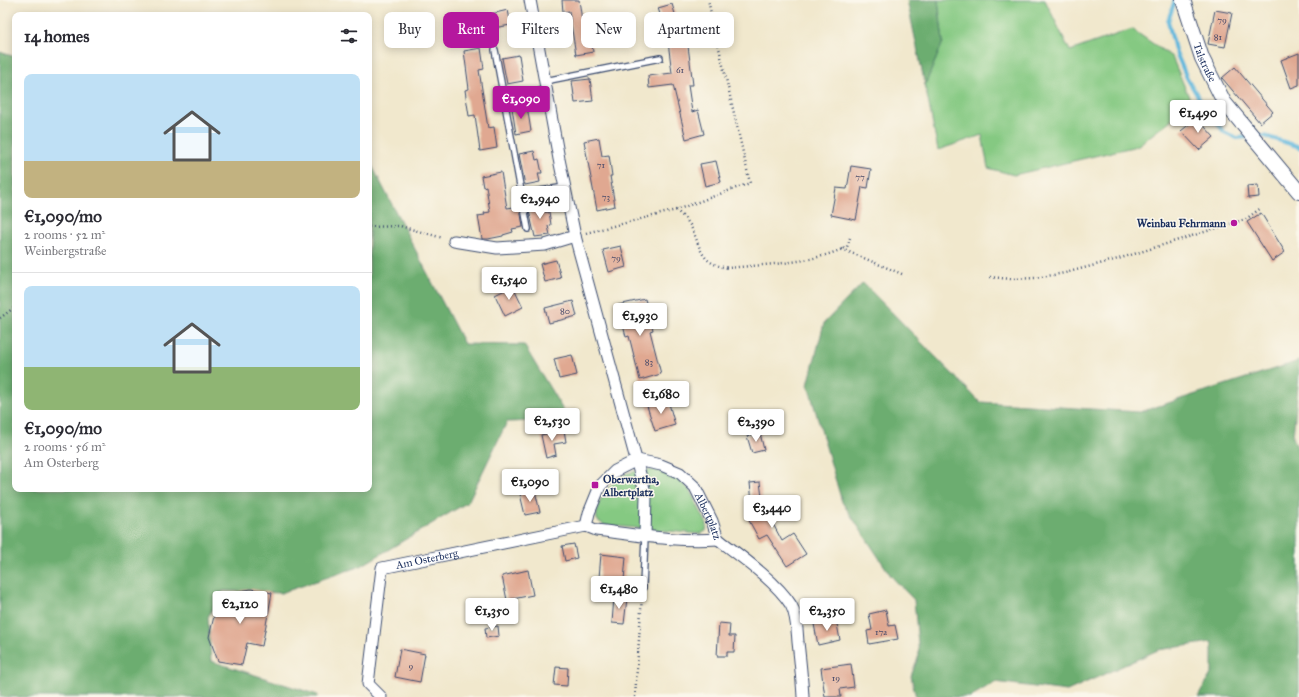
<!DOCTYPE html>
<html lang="en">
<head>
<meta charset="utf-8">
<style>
	:root { --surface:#fff; --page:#f7f7f7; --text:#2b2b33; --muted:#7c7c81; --line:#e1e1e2; --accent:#b5179e }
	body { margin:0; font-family:"IM FELL Great Primer",serif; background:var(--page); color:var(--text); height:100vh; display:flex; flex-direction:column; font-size:15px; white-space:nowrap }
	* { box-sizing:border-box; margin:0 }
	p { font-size:13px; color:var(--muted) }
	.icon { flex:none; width:22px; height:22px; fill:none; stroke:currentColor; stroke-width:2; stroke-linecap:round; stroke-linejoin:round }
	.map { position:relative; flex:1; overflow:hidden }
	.details { position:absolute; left:12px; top:12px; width:360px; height:480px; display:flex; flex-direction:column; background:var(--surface); border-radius:8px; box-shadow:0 2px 10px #0003 }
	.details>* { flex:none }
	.hud { position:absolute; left:384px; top:12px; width:380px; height:36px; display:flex; gap:8px }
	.price { position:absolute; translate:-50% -34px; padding:0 9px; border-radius:4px; background:#fff; color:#222; font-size:13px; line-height:26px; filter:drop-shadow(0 1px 2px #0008) }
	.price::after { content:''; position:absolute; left:50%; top:24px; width:12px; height:9px; margin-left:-6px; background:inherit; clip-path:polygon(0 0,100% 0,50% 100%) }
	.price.on { background:var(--accent); color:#fff }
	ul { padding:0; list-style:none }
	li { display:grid; align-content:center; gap:8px; height:212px; padding:0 12px }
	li+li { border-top:1px solid var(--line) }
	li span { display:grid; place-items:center; height:124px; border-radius:8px; color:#555 }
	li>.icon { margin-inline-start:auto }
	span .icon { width:72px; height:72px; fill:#fffc; stroke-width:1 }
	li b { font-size:17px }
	h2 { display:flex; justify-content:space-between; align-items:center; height:48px; padding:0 12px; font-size:17px }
	.tag { padding:0 14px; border-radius:8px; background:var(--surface); box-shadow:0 2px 10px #0003; font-size:14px; line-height:36px }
	.tag.on { background:var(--accent); color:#fff }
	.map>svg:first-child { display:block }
</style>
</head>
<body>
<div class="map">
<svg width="1299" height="697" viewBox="0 0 1299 697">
	<rect width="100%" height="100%" fill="#fbf7ec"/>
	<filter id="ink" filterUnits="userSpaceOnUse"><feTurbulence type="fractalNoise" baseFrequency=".025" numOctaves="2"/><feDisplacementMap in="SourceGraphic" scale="8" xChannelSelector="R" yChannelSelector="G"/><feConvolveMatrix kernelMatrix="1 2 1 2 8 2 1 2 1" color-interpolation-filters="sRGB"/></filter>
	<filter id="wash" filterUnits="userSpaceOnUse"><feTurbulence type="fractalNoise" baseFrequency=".012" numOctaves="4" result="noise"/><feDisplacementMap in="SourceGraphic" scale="16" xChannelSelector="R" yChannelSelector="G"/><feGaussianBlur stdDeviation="0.9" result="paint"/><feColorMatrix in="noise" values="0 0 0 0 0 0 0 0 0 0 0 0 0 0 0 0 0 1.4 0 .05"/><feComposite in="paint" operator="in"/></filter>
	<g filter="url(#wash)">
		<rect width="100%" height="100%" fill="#f1e8cd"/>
		<g fill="#85c982" stroke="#507c70">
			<polygon points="938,0 1045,0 1070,51 1132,29 1172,57 1192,104 1137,146 1014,175 988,168 982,135 938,150 925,85 943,42"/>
			<path d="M 650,470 L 656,470 L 677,477 L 689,489 L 707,524 L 706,531 L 700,534 L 604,525 L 597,520 C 594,502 611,480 628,473 C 634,471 643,471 650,470 Z"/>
		</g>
		<g fill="#6cad70" stroke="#446e67">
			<polygon points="907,0 938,0 943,42 925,85"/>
			<polygon points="0,52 15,57 15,489 369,489 369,160 464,344 524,345 569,420 507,422 468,502 361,566 281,593 223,591 208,617 211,661 318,695 317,697 0,697"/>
			<polygon points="863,283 980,402 1140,412 1299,361 1299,375 1293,437 1299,452 1299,697 1198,697 1212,672 1212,642 1158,650 1067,691 995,682 970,697 916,697 911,676 919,655 914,600 891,576 842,502 808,385 824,323"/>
		</g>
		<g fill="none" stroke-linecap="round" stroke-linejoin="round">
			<g stroke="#60b8dd" stroke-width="4">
				<polyline points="1175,0 1168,21 1175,50 1187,78 1203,105 1224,132 1237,138 1249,137"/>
				<polyline points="1256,136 1265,136 1297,146 1299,148"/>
			</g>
		</g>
		<g id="blocks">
			<g fill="#e0a891">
				<polygon points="562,0 579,0 583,27 589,26 593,52 576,55 569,11 563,12"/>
				<polygon points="672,4 679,27 681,26 683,33 708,28 711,40 688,46 693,85 688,85 692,112 698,110 704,134 686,139 673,85 649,88 648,76 672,73 668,42 665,43 662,31 665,30 658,8"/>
				<polygon points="508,10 511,25 493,28 491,14"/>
				<polygon points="1215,10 1232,13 1225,47 1208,44"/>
				<polygon points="481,48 484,69 479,70 488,128 494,127 497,148 480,151 475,115 469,116 465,90 469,89 464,51"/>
				<polygon points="1299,53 1299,85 1291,88 1281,60"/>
				<polygon points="519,55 523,81 507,84 502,58"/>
				<polygon points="1235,67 1273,112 1260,123 1222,78"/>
				<polygon points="590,79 593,101 575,103 572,81"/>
				<polygon points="527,106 531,131 516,134 512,108"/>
				<polygon points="1197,118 1214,137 1199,150 1181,131"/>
				<polygon points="599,138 602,156 609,155 612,176 610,176 615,206 597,210 584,141"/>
				<polygon points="534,151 536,160 539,159 542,173 538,173 540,182 525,185 519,154"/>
				<polygon points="716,161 721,182 705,186 700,164"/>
				<polygon points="851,166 871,169 868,188 862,187 856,220 831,215 836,188 847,189"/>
				<polygon points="501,172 507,208 514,207 514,209 520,208 523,227 512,229 513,232 503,235 503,236 488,239 482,239 478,216 485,215 484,213 490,212 486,186 483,187 481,176"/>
				<polygon points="1258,185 1259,197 1248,198 1247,186"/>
				<polygon points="544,203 545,212 549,212 550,218 551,225 548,226 550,235 535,237 528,206"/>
				<polygon points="1261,213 1285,252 1272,261 1247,222"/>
				<polygon points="621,246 626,267 609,272 603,250"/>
				<polygon points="556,260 561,278 545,282 540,264"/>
				<polygon points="513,286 523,307 505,316 495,295"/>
				<polygon points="645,299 653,330 650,331 661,374 640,380 629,336 626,337 618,305"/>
				<polygon points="573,301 577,316 549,323 545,308"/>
				<polygon points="572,355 577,375 559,379 554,359"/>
				<polygon points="668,400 675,425 655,431 647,406"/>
				<polygon points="564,430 566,442 554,444 556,455 546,458 541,435"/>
				<polygon points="760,433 764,450 752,453 747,436"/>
				<polygon points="760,482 763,505 782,541 793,534 806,554 787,566 767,535 759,539 746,515 753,511 750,483"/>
				<polygon points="535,491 540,512 525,515 520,494"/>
				<polygon points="574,544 577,558 565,561 562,546"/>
				<polygon points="601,554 626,557 624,580 599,578"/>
				<polygon points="528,570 533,595 507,600 502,576"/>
				<polygon points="251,589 272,593 262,646 247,643 242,665 218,661 209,637 216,608 228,598 240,591"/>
				<polygon points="614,597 627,598 624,624 612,623"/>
				<polygon points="886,610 889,626 895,625 898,639 869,644 867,631 872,630 869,614"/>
				<polygon points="836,619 840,640 818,645 814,624"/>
				<polygon points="719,623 730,624 729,636 735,636 734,652 727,652 727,656 717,656"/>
				<polygon points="498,626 499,636 486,638 485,628"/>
				<polygon points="400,649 425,654 420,682 395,677"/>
				<polygon points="851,664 854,687 840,689 841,697 825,697 821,668"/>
				<polygon points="556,667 568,668 567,686 554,685"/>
			</g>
		</g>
	</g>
	<g filter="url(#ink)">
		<use href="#blocks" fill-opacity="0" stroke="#3b4b6f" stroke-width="1"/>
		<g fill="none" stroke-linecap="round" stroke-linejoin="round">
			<defs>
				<g id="service">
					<polyline points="495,50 528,229"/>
					<polyline points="545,81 660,58"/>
					<polyline points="504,97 546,90"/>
					<polyline points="522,194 565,187"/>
					<polyline points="643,587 645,536"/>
				</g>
				<g id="minor">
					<polyline points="530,0 559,159 575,236 646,496 645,536"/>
					<polyline points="454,241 497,248 545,245 575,236"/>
					<path id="s1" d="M 586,526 L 589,513 L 600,486 L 615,471 L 637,460 L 661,465 L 680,473 L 695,487 L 712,521 L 718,539"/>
					<path d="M 586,526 L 596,530 C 637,535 677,542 718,539"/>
					<path d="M 718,539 C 739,555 777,582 791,605 C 797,616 797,630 798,642 C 800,660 802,678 803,697"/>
					<path id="s2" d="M 381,697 L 368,684 L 382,568 L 586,526"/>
				</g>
				<g id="tertiary">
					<path id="s3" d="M 1183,0 L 1202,58 L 1224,102 L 1299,192"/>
				</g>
			</defs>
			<use href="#service" stroke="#3b4b6f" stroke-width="8"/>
			<use href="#minor" stroke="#3b4b6f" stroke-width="13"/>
			<use href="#tertiary" stroke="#3b4b6f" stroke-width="16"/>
			<g stroke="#3b4b6f" stroke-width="2.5" stroke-dasharray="1 3" stroke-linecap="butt">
				<path d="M 676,210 C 681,215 688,220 691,227 C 702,249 699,263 728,268 C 768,264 810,264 847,247 L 850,238"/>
				<polyline points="369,227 400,226 443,238"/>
				<polyline points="586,233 676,210 750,183 708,0"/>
				<polyline points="842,249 902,274"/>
				<polyline points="990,277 1011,279 1035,278 1065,273 1118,259 1246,219 1261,208"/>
				<polyline points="0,318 15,307"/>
				<polyline points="635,697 642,596"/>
			</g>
			<use href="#service" stroke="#fff" stroke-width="5.5"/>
			<use href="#minor" stroke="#fff" stroke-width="11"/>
			<use href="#tertiary" stroke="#fff" stroke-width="14"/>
		</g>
	</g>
	<g fill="#b5179e" stroke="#fbf7ec" stroke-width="1.5">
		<circle cx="1234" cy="223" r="4"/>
		<rect x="591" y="481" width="8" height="8" rx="2"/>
	</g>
	<g text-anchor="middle" stroke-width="3" stroke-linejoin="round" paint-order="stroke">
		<g font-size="9" fill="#4c4d6b">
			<text x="1222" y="23">79</text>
			<text x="1218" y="40">81</text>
			<text x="680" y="73">61</text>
			<text x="601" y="168">71</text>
			<text x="860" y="180">77</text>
			<text x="606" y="200">73</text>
			<text x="616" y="261">79</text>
			<text x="565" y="314">80</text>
			<text x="649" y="365">83</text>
			<text x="881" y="635">17a</text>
			<text x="411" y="669">9</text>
			<text x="836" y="681">19</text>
		</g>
		<g font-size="11" fill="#1b2f5e" stroke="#fbf7ec">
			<text dy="4" stroke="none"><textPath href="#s3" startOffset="66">Talstraße</textPath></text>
			<text dy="4" stroke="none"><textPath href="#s1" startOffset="186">Albertplatz</textPath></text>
			<text dy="4" stroke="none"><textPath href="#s2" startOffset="181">Am Osterberg</textPath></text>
		</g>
		<g font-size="11" font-weight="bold" fill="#1b2f5e" stroke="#fbf7ec" text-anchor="end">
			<text x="1226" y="227">Weinbau Fehrmann</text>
			<text x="603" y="483" text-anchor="start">Oberwartha,<tspan x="603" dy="13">Albertplatz</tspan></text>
		</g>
	</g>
</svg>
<b class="price on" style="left:521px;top:120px">€1,090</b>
<b class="price" style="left:1198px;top:134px">€1,490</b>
<b class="price" style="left:540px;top:220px">€2,940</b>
<b class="price" style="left:509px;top:301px">€1,540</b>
<b class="price" style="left:640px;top:337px">€1,930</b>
<b class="price" style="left:661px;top:415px">€1,680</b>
<b class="price" style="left:552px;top:442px">€2,530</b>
<b class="price" style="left:756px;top:443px">€2,390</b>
<b class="price" style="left:530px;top:503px">€1,090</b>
<b class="price" style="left:772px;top:529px">€3,440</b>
<b class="price" style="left:619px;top:610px">€1,480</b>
<b class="price" style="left:240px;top:625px">€2,120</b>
<b class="price" style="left:492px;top:632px">€1,350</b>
<b class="price" style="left:827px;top:632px">€2,350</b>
<div class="hud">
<a class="tag">Buy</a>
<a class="tag on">Rent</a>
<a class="tag">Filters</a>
<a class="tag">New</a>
<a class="tag">Apartment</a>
</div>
<section class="details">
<h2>14 homes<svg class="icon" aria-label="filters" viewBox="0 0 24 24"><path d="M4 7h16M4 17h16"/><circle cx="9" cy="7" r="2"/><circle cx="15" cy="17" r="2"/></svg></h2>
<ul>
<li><span style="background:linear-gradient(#bfe0f5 70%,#c2b280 0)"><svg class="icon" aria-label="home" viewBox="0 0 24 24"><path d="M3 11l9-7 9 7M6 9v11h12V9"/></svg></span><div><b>€1,090/mo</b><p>2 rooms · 52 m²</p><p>Weinbergstraße</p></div></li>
<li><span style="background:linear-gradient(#bfe0f5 65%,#8fb573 0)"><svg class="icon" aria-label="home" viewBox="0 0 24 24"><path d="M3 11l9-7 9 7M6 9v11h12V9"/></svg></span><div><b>€1,090/mo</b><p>2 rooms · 56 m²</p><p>Am Osterberg</p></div></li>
</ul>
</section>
</div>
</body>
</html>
